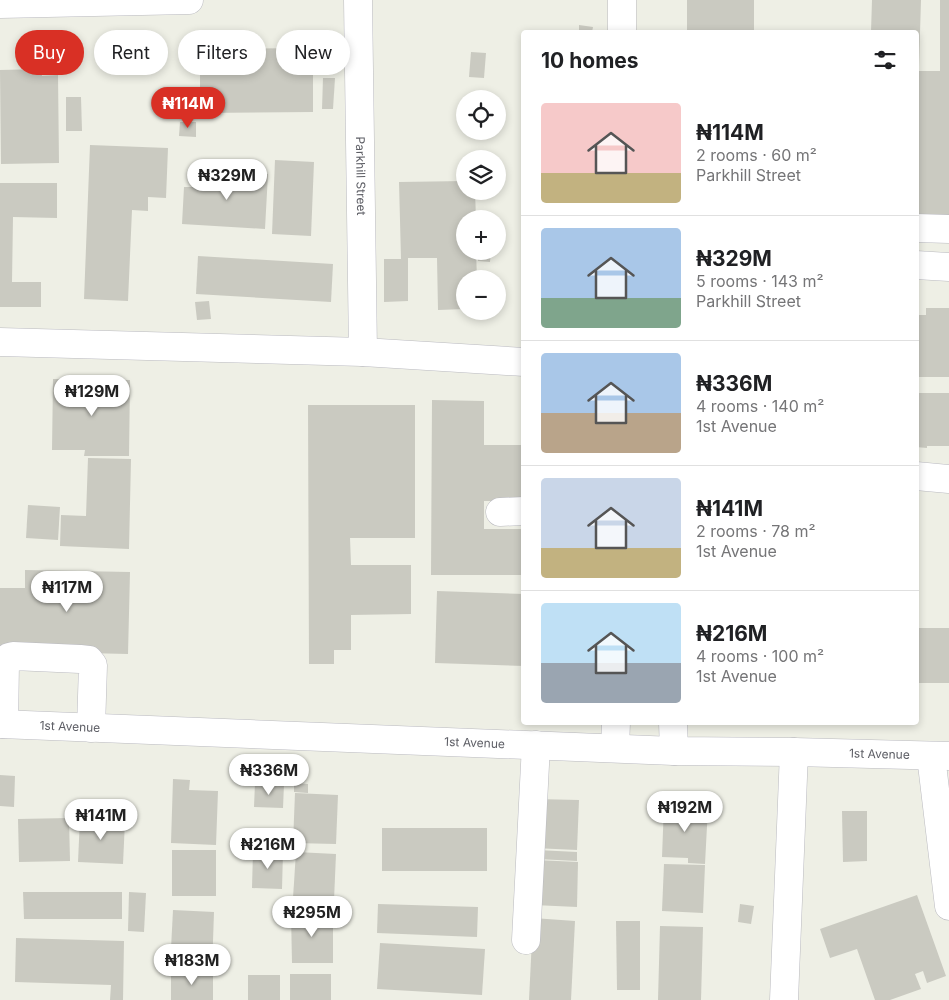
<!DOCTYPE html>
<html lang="en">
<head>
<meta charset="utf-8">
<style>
	:root { --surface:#fff; --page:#f6f6f6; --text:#202124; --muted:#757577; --line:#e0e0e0; --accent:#d93025 }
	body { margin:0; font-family:Inter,sans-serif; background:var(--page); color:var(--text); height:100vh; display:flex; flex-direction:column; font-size:19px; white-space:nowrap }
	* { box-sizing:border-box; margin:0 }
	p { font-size:16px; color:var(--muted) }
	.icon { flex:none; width:28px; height:28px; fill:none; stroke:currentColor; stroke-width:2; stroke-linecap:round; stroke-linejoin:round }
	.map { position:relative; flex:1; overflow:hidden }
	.sheet { position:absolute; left:521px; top:30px; width:398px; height:695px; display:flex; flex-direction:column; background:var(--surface); border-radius:5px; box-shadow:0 2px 8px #0003 }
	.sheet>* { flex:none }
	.banner { position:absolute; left:15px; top:30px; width:431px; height:45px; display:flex; gap:10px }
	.controls { position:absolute; left:456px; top:90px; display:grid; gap:10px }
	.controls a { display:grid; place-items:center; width:50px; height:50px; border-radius:50%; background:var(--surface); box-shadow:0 2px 8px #0003; font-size:25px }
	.price { position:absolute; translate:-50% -42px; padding:0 11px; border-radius:18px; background:#fff; color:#222; font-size:16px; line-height:32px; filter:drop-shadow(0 1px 2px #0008) }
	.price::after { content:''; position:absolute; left:50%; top:30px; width:15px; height:11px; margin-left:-8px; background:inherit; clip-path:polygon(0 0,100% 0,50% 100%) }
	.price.current { background:var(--accent); color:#fff }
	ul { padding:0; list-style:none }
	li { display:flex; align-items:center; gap:15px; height:125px; padding:0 20px }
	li+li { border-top:1px solid var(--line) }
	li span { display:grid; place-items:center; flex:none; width:140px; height:100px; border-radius:5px; color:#555 }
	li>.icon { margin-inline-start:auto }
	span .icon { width:60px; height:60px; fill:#fffc; stroke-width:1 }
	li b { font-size:21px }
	h2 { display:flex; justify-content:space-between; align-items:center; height:60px; padding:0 20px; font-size:21px }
	.chip { padding:0 18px; border-radius:22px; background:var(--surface); box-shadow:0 2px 8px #0003; font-size:18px; line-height:45px }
	.chip.current { background:var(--accent); color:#fff }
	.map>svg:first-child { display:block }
</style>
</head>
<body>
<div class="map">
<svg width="949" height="1000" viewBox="0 0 949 1000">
	<rect width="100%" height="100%" fill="#eeefe5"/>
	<g fill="#cacac1">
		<rect x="687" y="0" width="67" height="32"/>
		<polygon points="872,0 921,0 919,66 916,66 916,32 871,32"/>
		<polygon points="940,0 949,0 949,221 916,221 916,71 940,71"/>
		<polygon points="579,25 593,27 592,32 579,32"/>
		<polygon points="313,48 313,112 200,113 200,49"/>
		<polygon points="471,52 486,53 484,78 469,77"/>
		<polygon points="42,69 42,76 58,75 59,163 1,164 0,70"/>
		<polygon points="323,78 335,78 333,109 322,109"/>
		<polygon points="66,97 81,97 82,131 66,131"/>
		<polygon points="180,122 196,122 196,137 179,136"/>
		<polygon points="90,145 168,148 166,198 148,197 148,211 132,210 128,301 84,299"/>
		<polygon points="275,160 314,162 311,236 272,234"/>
		<polygon points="201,171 268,174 265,229 182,224 184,187 200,187"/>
		<polygon points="465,181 465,191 475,191 476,219 465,219 465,251 476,251 477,279 465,279 465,309 438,310 437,258 408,258 408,301 384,302 384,259 401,259 399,182"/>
		<polygon points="0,183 57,183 57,218 13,217 12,282 41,282 41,307 0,307"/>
		<polygon points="478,251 491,251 490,262 478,261"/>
		<polygon points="198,256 333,264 331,302 196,294"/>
		<polygon points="209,301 211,319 197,320 195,302"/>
		<polygon points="926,308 949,308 949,377 916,377 916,315 926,315"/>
		<polygon points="53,379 130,380 129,456 84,456 85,450 52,450"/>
		<polygon points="916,393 949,393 949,446 927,446 927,448 916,447"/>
		<polygon points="432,400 484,401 484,445 524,445 524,501 484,501 484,529 524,529 524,575 431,575"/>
		<polygon points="308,405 415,405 415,538 350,538 351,565 411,565 411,614 351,615 351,650 334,650 334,664 309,664"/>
		<polygon points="88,458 131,459 129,549 60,546 61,515 86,516"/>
		<polygon points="28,505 60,507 58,540 26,538"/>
		<polygon points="25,570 130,572 128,654 0,651 0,588 25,588"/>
		<polygon points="437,591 524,594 524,666 435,663"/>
		<rect x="916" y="628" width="33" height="55"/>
		<polygon points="0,775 15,776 14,807 0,806"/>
		<polygon points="173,779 190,780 189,790 218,791 216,845 171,843"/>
		<polygon points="255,783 284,784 283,808 254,807"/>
		<polygon points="294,783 308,784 308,793 294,792"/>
		<polygon points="295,793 338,795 336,844 293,843"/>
		<polygon points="536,799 579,800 577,850 534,848"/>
		<polygon points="664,805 708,807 705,864 688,863 688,858 662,857"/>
		<polygon points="842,811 867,811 867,861 843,862"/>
		<polygon points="69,818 70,861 19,862 18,819"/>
		<polygon points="80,818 125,821 123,864 78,862"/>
		<rect x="382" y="828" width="105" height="43"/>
		<rect x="172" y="850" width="44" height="46"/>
		<polygon points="537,850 577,852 577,861 537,859"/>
		<polygon points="253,851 283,852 282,889 252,888"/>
		<polygon points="296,852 336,854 334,900 293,898"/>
		<polygon points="536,860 578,862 577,907 534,905"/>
		<polygon points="664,864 705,865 703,913 662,911"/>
		<polygon points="23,892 122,892 122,919 24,919"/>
		<polygon points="129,892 146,893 144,932 128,931"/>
		<polygon points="917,895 946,976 927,983 923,971 915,974 921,989 890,1000 875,1000 857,949 830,958 820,929"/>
		<polygon points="378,904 478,907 477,937 377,933"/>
		<polygon points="740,904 754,906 751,924 738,922"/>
		<polygon points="173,910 214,912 212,970 170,968"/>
		<polygon points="291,914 333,914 333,963 292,963"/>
		<polygon points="533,918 575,921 571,1000 529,1000"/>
		<polygon points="616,921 640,921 640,990 617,990"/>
		<polygon points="660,926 703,927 701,1000 658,1000"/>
		<polygon points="16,938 124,941 123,1000 110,1000 111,985 15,982"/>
		<polygon points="380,943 485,949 482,995 377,989"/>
		<rect x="171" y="971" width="42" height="29"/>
		<rect x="290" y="974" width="41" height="26"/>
		<rect x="248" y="975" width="32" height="25"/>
	</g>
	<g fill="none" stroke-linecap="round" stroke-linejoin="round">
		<defs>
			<g id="minor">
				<path id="s1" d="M 358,0 L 363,352"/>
				<polyline points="622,0 622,32"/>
				<polyline points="0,4 189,0"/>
				<polyline points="916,228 949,229"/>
				<polyline points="916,265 949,267"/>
				<polyline points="0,342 363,352 524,362"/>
				<polyline points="916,476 949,479"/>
				<polyline points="500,512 524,511"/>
				<polyline points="673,722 674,751"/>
				<path id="s2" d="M 0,724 L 674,751 L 794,752 L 949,756"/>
				<polyline points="4,724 5,663 9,657 13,656 80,659 89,660 93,665 91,728"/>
				<polyline points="615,748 616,722"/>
				<polyline points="931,756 949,906"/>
				<polyline points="526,940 536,745"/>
				<polyline points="784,1000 794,752"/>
			</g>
		</defs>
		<use href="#minor" stroke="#babac0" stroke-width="29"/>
		<use href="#minor" stroke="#fff" stroke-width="28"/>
	</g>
	<g text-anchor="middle" stroke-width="4" stroke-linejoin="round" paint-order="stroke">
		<g font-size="12" fill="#5d5e65" stroke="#fff">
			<text dy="4" stroke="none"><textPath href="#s1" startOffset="176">Parkhill Street</textPath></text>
			<text dy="4" stroke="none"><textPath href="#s2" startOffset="70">1st Avenue</textPath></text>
			<text dy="4" stroke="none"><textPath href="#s2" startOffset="475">1st Avenue</textPath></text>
			<text dy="4" stroke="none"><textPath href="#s2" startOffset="880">1st Avenue</textPath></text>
		</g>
	</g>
</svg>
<div class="controls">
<a><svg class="icon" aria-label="locate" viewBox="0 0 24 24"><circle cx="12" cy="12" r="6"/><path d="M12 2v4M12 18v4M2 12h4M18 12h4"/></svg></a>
<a><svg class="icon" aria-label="layers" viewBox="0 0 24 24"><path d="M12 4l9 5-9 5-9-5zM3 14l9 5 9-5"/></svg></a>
<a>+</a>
<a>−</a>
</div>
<b class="price current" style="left:188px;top:129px">₦114M</b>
<b class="price" style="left:227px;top:201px">₦329M</b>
<b class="price" style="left:92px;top:417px">₦129M</b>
<b class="price" style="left:67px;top:613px">₦117M</b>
<b class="price" style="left:269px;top:796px">₦336M</b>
<b class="price" style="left:685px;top:833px">₦192M</b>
<b class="price" style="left:101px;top:841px">₦141M</b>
<b class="price" style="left:268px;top:870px">₦216M</b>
<b class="price" style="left:312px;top:938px">₦295M</b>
<b class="price" style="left:192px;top:986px">₦183M</b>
<div class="banner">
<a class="chip current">Buy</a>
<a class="chip">Rent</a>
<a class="chip">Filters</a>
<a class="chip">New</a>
</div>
<section class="sheet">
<h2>10 homes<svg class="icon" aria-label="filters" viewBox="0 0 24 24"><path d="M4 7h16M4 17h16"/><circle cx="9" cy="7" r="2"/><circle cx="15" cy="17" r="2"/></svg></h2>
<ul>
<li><span style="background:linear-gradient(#f6c9c9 70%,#c2b280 0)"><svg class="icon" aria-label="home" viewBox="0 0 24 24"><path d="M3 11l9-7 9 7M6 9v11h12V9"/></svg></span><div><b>₦114M</b><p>2 rooms · 60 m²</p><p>Parkhill Street</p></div></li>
<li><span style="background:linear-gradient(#a9c7e8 70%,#7fa58c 0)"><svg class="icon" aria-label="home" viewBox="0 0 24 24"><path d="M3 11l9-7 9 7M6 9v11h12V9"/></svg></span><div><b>₦329M</b><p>5 rooms · 143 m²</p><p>Parkhill Street</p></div></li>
<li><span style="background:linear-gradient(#a9c7e8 60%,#b9a48a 0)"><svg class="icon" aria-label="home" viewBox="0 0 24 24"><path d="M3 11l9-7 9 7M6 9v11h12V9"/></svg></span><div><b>₦336M</b><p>4 rooms · 140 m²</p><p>1st Avenue</p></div></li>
<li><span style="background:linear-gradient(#c9d6e8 70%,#c2b280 0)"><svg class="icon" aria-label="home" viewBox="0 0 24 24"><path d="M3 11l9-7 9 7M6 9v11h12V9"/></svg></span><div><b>₦141M</b><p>2 rooms · 78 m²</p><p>1st Avenue</p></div></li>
<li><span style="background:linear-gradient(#bfe0f5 60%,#9aa5b1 0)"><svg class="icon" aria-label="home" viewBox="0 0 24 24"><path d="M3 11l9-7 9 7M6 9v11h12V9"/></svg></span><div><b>₦216M</b><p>4 rooms · 100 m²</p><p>1st Avenue</p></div></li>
</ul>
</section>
</div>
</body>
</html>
